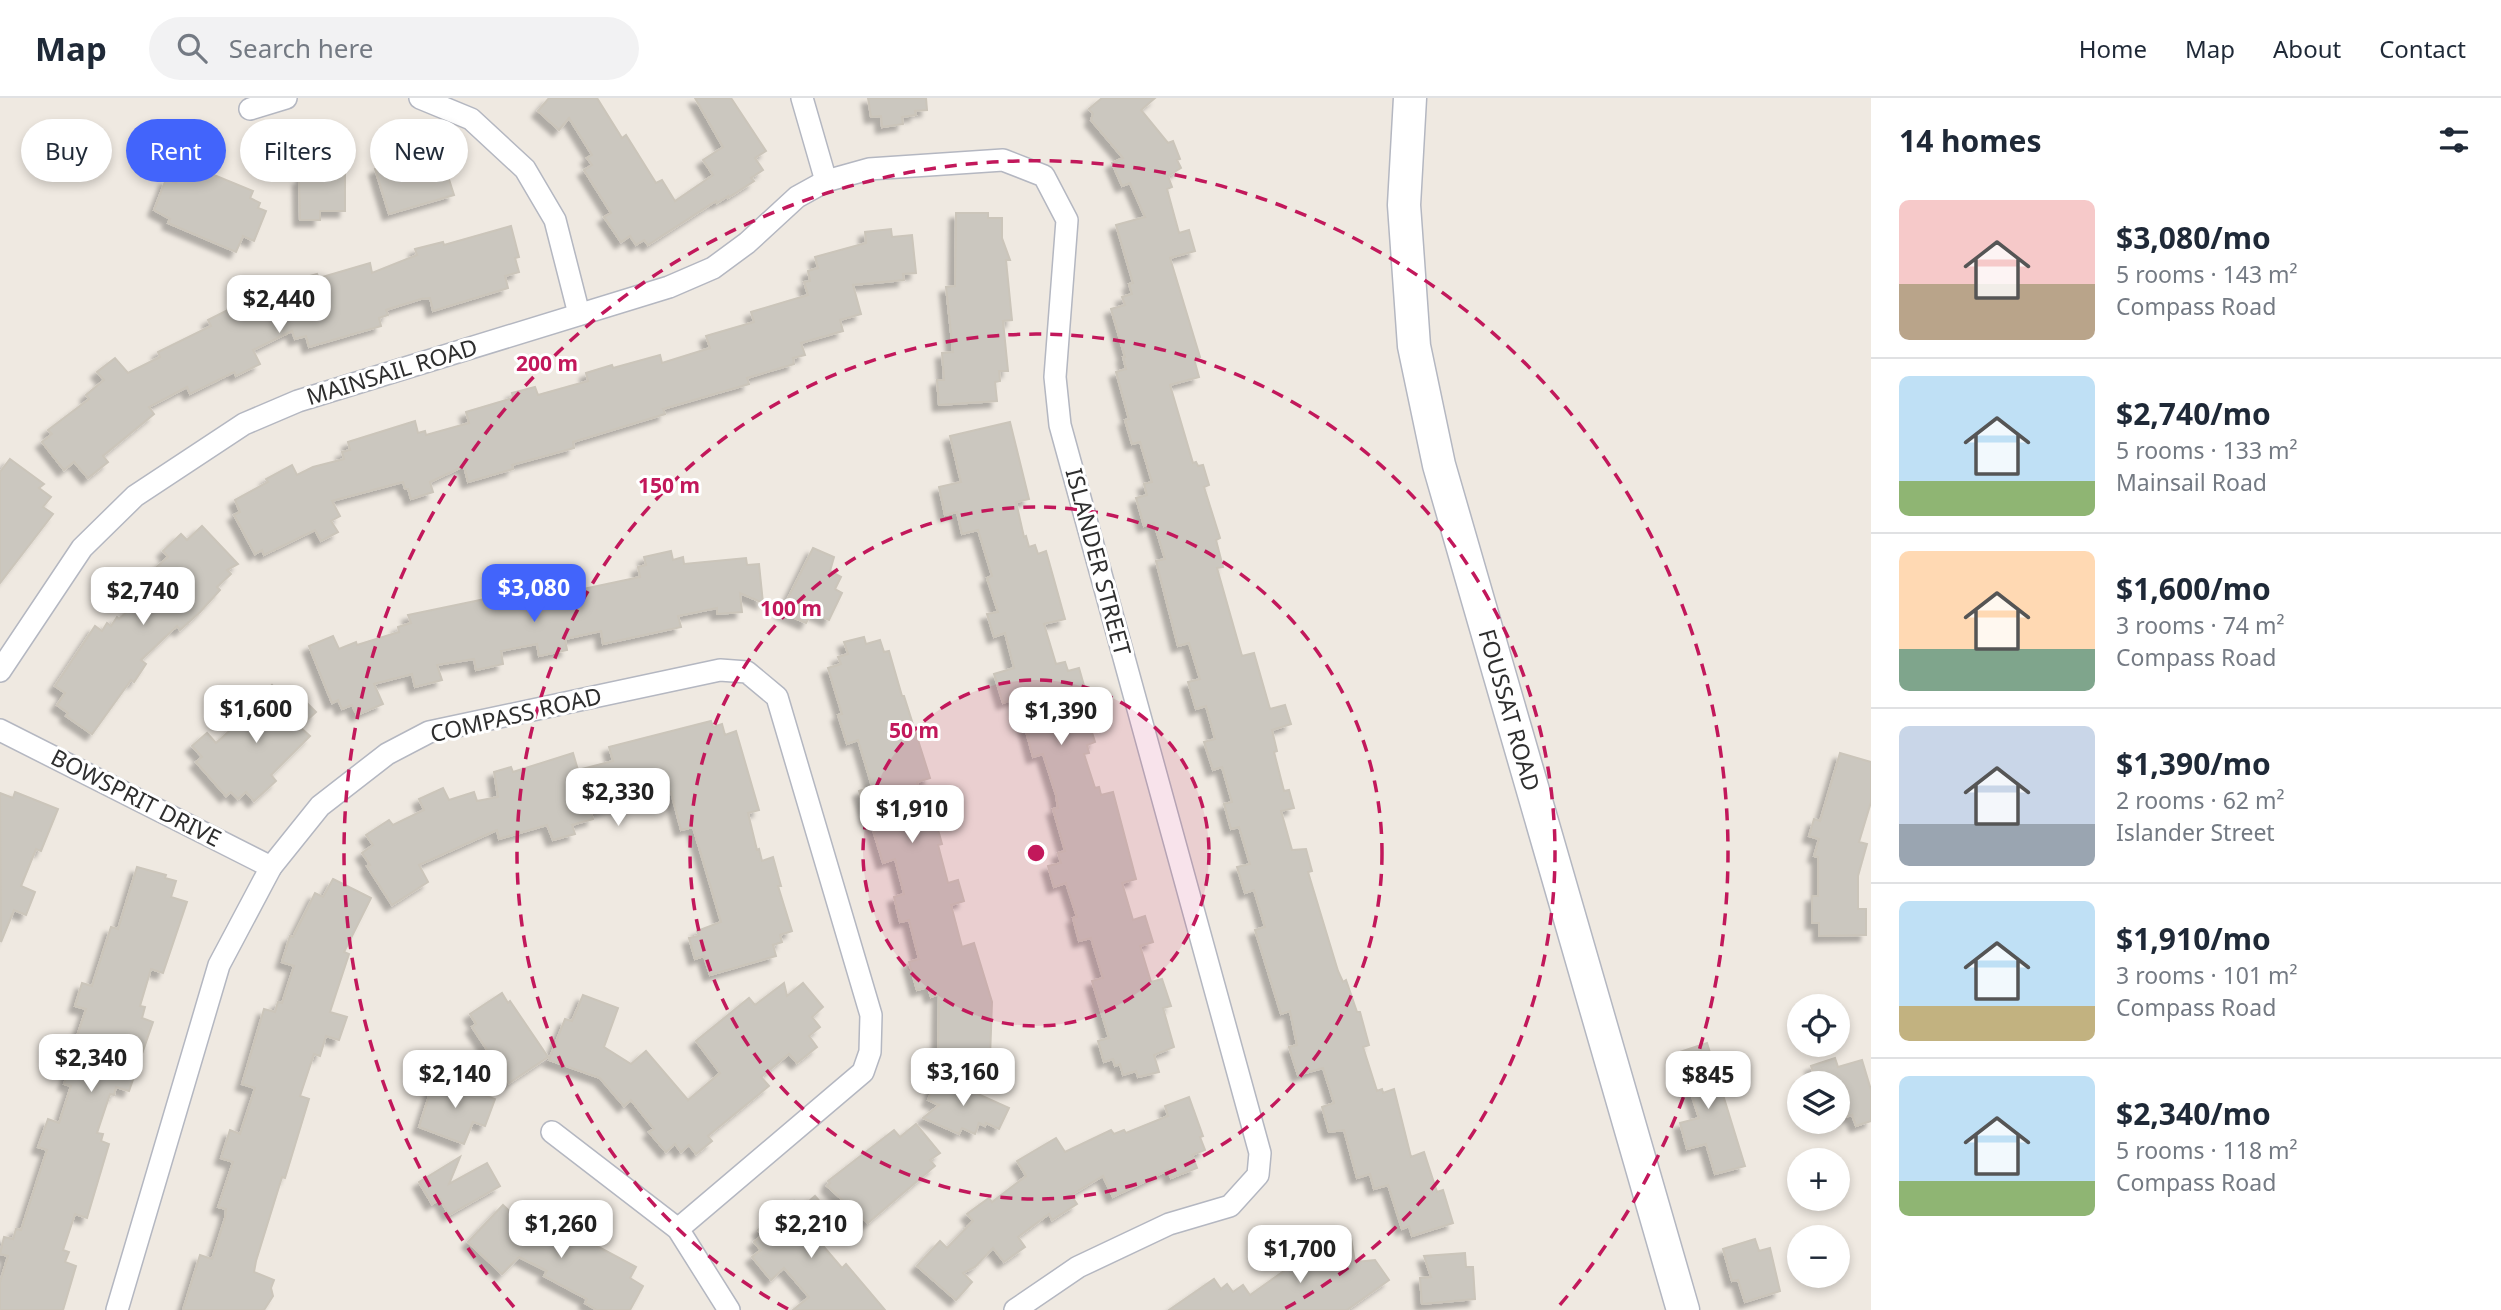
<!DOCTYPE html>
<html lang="en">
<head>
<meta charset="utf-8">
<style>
	:root { --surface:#fff; --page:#f2f2f3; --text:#1f2937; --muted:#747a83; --line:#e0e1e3; --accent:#4264fb }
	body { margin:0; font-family:"Noto Sans",sans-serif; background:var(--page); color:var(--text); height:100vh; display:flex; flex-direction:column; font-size:26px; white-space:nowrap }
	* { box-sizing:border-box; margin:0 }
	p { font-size:23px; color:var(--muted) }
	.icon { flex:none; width:38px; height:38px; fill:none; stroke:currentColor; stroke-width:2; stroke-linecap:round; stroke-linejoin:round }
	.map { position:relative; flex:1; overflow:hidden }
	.drawer { display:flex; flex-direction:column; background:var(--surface); width:630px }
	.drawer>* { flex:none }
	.top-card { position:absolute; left:21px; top:21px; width:665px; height:63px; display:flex; gap:14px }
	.controls { position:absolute; left:1787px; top:896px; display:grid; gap:14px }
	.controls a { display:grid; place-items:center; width:63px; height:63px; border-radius:50%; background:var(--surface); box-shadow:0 4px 10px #0003; font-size:35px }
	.price { position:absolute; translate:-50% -60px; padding:0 16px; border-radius:14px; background:#fff; color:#222; font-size:23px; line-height:46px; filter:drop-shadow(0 2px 4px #0008) }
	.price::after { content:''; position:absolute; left:50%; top:42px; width:21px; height:16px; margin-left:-10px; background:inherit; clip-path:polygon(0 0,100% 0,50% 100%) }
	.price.selected { background:var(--accent); color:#fff }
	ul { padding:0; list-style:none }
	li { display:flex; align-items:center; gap:21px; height:175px; padding:0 28px }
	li+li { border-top:2px solid var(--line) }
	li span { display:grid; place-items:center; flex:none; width:196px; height:140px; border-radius:10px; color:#555 }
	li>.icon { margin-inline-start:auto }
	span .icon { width:84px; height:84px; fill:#fffc; stroke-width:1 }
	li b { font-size:30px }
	h2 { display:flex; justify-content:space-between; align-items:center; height:84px; padding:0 28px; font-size:30px }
	.tag { padding:0 24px; border-radius:32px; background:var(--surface); box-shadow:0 4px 10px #0003; font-size:24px; line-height:63px }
	.tag.selected { background:var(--accent); color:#fff }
	header { display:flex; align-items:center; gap:42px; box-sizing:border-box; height:98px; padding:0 35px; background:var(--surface); border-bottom:2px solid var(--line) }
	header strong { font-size:33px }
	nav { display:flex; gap:38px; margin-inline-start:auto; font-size:24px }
	.search { width:490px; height:63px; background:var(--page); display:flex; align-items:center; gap:18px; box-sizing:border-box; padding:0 24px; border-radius:38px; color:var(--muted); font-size:26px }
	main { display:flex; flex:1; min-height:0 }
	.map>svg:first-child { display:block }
</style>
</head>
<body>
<header>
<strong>Map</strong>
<div class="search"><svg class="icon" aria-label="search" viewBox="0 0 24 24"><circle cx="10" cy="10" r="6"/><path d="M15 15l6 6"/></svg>Search here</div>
<nav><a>Home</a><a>Map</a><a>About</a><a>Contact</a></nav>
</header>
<main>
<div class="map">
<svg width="1871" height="1212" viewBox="0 0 1871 1212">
	<defs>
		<filter id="shadow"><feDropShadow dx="-6" dy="6" stdDeviation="2" flood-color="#0004"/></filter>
	</defs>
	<rect width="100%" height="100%" fill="#efe9e1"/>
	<g fill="#cbc7bf" stroke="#cbc5ba" stroke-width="2" filter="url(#shadow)">
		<polygon points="549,0 597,0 622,40 626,37 656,85 662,82 675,103 713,77 703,62 723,49 695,0 731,0 766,53 755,60 763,72 751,80 754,83 728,100 728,98 717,105 716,103 648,147 644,142 636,147 630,138 621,144 604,119 611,115 584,72 592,67 587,60 592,57 569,20 559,32 538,13"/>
		<polygon points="868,0 926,0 927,12 915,13 916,17 902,19 903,26 882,29 881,18 871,19"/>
		<polygon points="1102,0 1155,0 1141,12 1168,45 1173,43 1180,61 1177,62 1181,70 1168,78 1172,89 1167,91 1179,135 1189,132 1195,153 1170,160 1200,259 1194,261 1199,279 1170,287 1193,365 1196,364 1198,368 1203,367 1209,387 1204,389 1220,440 1216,442 1223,469 1217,470 1242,558 1254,555 1270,611 1285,607 1291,626 1272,632 1277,653 1274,654 1284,693 1289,692 1294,710 1281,713 1292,752 1306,751 1312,773 1308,774 1338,873 1343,884 1346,882 1357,914 1360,914 1369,947 1363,949 1377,993 1382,991 1383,995 1394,991 1411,1059 1424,1054 1437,1094 1443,1092 1453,1125 1412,1138 1409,1128 1402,1131 1388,1087 1374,1091 1370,1076 1357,1080 1344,1032 1329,1034 1322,1009 1334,1005 1323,970 1298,977 1289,949 1297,947 1290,913 1281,916 1255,832 1265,829 1254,792 1245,795 1237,769 1250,766 1239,729 1231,731 1224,706 1232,704 1222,669 1213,672 1204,644 1215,641 1206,608 1196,611 1188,584 1200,581 1189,545 1178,548 1156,463 1165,461 1154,425 1144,428 1136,400 1147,397 1144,386 1152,384 1140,344 1132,346 1125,322 1129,321 1116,274 1126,271 1123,259 1125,259 1111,211 1125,207 1122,199 1132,196 1129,186 1133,185 1116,127 1145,119 1130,85 1122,88 1112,65 1123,60 1091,22 1093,16 1089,11"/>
		<polygon points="318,54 345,55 345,113 320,113 320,122 300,122 299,81 303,82 303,68 318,68"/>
		<polygon points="420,58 422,64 431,62 434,72 445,69 454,97 389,116 375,71"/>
		<polygon points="192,68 253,93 250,100 260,105 258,110 266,113 254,143 243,138 236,154 168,125 170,121 154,112 166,81 176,85 179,77 187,79"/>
		<polygon points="956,115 988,115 988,120 1002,120 1002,140 1010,162 1006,162 1012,222 1003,223 1008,273 999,273 1000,283 995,284 997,303 939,307 937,282 944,282 942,255 953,254 946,189 955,188"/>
		<polygon points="511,128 519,159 515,160 519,174 505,178 508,190 433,213 430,200 421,201 386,212 388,217 379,220 381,228 309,249 306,238 295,241 292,233 253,252 260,266 236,278 234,274 190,296 187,289 149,309 154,316 103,358 108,364 88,380 74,364 64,372 42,344 52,336 48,332 89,301 86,297 104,282 97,274 115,260 128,275 160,259 158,254 211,228 208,222 232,210 234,215 261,202 275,198 272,189 317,176 319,180 370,165 372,175 417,157 415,151 443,144 444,147"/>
		<polygon points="891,131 892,139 912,137 916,175 903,176 904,182 853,187 861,216 840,222 843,233 801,245 805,257 793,260 794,266 747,280 749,286 663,311 665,316 573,344 574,350 512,367 513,371 468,384 464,368 430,384 433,394 411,401 408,391 405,391 403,384 332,403 340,418 331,423 338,434 321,443 315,432 264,457 262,452 255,456 234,417 240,414 235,402 268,384 266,381 292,367 297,377 313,369 344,361 342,354 350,352 348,344 415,323 418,335 425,333 426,337 469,325 466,314 513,300 512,295 535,289 538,297 588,283 586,275 612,267 613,270 660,257 662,265 710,250 706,238 754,224 751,214 808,197 804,184 810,183 808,173 818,170 815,159 866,145 865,134"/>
		<polygon points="1010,324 1029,401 1016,404 1024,439 1026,438 1029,449 1035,447 1038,456 1046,453 1065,521 1044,526 1056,566 1065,564 1068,573 1079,570 1087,598 1081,600 1095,644 1087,647 1089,655 1084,656 1095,690 1099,689 1101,697 1113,694 1136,781 1122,785 1133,822 1145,818 1153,844 1140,848 1151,884 1162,881 1171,908 1163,910 1174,949 1154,957 1159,974 1138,979 1136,973 1123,977 1120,966 1115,968 1113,961 1104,964 1098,943 1109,940 1092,883 1103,880 1091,840 1079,843 1073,820 1077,819 1066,785 1054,789 1048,768 1061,765 1058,755 1065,753 1053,711 1058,710 1056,697 1043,656 1033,659 1017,600 1003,605 994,576 1014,570 1005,535 994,539 987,516 998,514 987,480 992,478 978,432 962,436 957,414 945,417 939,389 961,384 950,338"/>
		<polygon points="10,361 44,386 39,390 51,399 43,409 53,416 0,485 0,374"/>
		<polygon points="202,428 238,466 227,472 231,476 217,489 220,492 200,514 180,532 177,528 141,562 146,566 134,584 131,582 92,636 66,618 68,615 57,607 65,595 55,588 95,528 102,533 107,525 111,528 117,519 119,521 146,496 137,486 168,459 163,453 181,436 187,442"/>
		<polygon points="813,450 834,459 830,473 841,479 835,491 842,495 829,522 812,514 806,525 781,514"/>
		<polygon points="671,453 673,462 683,459 684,466 746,460 747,467 759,466 763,505 740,495 742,514 717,516 717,510 678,518 681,529 603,546 601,533 565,541 567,552 539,558 537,546 501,553 503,566 476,572 474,561 437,567 442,582 415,589 412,576 374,586 383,606 357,617 352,607 342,611 338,602 332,605 309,548 333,538 339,551 356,544 357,547 399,534 398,529 411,525 408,517 490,500 492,510 529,502 526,488 566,480 569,494 640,479 638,469 646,467 644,459"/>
		<polygon points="864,539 866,546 880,542 884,554 889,553 902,598 904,598 930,680 917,684 929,722 935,721 942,746 938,747 948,785 958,782 964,803 951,807 962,849 974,845 992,904 990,960 938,957 939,896 931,899 928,889 917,892 909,864 919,861 909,822 900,824 894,799 904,796 895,761 883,765 869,719 867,720 859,693 872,689 868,675 858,642 847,646 838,617 842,616 828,570 841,566 838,559 848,556 844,544"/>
		<polygon points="272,587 284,599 293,591 316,614 300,629 310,638 271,677 276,683 254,703 246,694 238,701 231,694 226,698 196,664 202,659 192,648 207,635 216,645 256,609 253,606"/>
		<polygon points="711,623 713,629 722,626 725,637 736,633 759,712 748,715 757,752 759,751 762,763 773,759 781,788 778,788 792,833 780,837 782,844 773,847 776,858 710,877 704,858 695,861 689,840 699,838 697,833 721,824 693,729 681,732 671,694 591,715 593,721 572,727 575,736 553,742 547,727 499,741 497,732 419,767 428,784 392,807 367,768 370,767 362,755 373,747 366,737 389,722 393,727 424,712 419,701 443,690 449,702 474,694 477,703 498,699 494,674 511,669 513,674 573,655 578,672 613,663 609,649"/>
		<polygon points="1840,655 1871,664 1871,704 1859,744 1867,746 1858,778 1858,811 1866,811 1866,837 1819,838 1819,825 1812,825 1812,798 1818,798 1818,759 1814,758 1819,741 1809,738 1814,721 1820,723"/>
		<polygon points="15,694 58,711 41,753 36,751 21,788 35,794 26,817 14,812 1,844 0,695 13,700"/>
		<polygon points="137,769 166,777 165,780 176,783 171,799 187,804 163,875 151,871 140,908 145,909 142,920 153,924 129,993 116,989 114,997 110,996 97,1035 103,1036 101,1043 109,1046 87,1120 75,1116 63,1152 69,1154 65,1164 76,1168 63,1212 0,1212 0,1184 8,1158 0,1156 4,1139 13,1141 16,1131 21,1132 47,1052 38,1049 48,1021 59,1025 71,988 64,986 69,971 53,966 60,946 73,950 86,911 75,908 82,885 92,888 111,829 118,831"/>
		<polygon points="333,781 371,800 344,854 349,856 330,914 347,919 339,942 326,938 320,958 314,956 300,998 309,1001 285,1080 282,1079 256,1163 254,1174 274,1182 271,1190 273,1198 264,1212 183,1212 200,1157 212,1161 225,1120 226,1111 218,1109 233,1064 221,1060 230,1032 240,1036 255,990 242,986 264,911 275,914 278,904 282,905 294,868 282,864 290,838 293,839 315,795 323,799"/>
		<polygon points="784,885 787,898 803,885 823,909 812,919 820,929 809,938 817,949 797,965 789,956 761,979 769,988 708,1038 712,1043 696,1056 689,1047 681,1054 675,1046 666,1054 649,1034 654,1031 631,1002 624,1008 600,980 549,962 565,921 572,923 583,897 618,910 604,949 631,966 646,953 688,1002 720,975 696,943 749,900 755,907"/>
		<polygon points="502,895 508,905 510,903 548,959 509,985 472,929 476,926 470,916"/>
		<polygon points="1707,945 1745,1068 1715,1076 1706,1046 1687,1051 1680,1025 1699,1020 1688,986 1684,987 1674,956"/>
		<polygon points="1835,960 1838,969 1862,962 1871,992 1871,1023 1856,1028 1852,1017 1838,1021 1838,985 1801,985 1801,981 1814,977 1811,968"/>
		<polygon points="938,978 1009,1010 999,1031 986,1025 985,1028 979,1025 975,1036 962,1030 959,1036 923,1020 939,1007 928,1002"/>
		<polygon points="435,979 495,1001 485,1028 473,1024 464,1046 419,1029"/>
		<polygon points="1189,999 1203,1038 1200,1039 1205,1052 1192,1057 1197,1070 1171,1080 1168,1072 1113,1099 1103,1078 1071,1097 1077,1106 1052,1122 1049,1116 1018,1139 1025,1149 1004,1164 993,1150 975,1169 963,1175 972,1184 956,1202 917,1168 940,1143 947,1150 973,1123 967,1116 989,1100 992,1104 1026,1078 1017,1063 1056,1040 1065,1054 1111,1032 1114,1036 1124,1032 1126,1035 1168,1018 1165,1008"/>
		<polygon points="916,1026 940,1055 930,1062 935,1068 868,1125 827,1088 830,1085 828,1083 894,1032 900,1039"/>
		<polygon points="460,1059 449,1086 487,1065 500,1088 449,1117 440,1101 432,1106 419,1084"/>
		<polygon points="815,1098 838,1124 818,1142 842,1170 846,1166 885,1212 793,1212 809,1199 784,1170 771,1182 752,1159 761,1152 754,1144 762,1137 758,1132 794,1103 800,1111"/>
		<polygon points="503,1107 542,1144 547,1135 557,1140 561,1131 568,1135 574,1124 598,1137 593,1146 636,1169 630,1180 643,1188 630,1212 597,1212 585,1205 587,1201 544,1178 547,1173 519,1159 502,1176 468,1144"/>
		<polygon points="1335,1137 1342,1147 1351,1140 1355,1164 1375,1162 1389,1182 1347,1212 1169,1212 1214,1181 1221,1191 1227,1186 1233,1194 1243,1187 1250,1197"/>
		<polygon points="1755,1141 1759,1153 1770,1150 1780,1193 1745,1204 1738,1182 1732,1183 1723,1151"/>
		<polygon points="1465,1155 1466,1169 1473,1169 1475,1201 1422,1206 1420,1180 1431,1179 1424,1158"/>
	</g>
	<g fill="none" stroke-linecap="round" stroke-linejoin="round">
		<defs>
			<g id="street">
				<polyline points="420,0 471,21 525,71 555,122 579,216"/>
				<polyline points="802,0 826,83"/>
				<polyline points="250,11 286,0"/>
				<polyline points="0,573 82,450 135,398 244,326 298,303 669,189 713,170 747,145 797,99 826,83 869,71 1003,62 1044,78 1067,122 1055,279 1060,327 1260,1055 1258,1077 1230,1108 1169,1126 1078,1169 1015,1212"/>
				<polyline points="0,632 271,769"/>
				<polyline points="552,1034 678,1131 729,1212"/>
				<polyline points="117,1212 219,867 271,769 320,708 387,656 429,634 720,572 747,574 777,599 871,917 870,954 863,974 678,1131"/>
			</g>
			<polyline id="secondary" points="1410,0 1404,107 1414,248 1439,367 1683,1212"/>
		</defs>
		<use href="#street" stroke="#b4b7c1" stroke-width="24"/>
		<use href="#secondary" stroke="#b4b7c1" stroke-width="35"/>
		<use href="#street" stroke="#fff" stroke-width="21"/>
		<use href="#secondary" stroke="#fff" stroke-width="32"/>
	</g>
	<circle cx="1036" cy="755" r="173" fill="#c2185b" fill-opacity=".12"/>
	<g fill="none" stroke="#c2185b" stroke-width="3.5" stroke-dasharray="12 9">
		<circle cx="1036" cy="755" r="173"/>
		<circle cx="1036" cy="755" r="346"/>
		<path d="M788 1211A519 519 0 1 1 1284 1211"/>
		<path d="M514 1209A692 692 0 1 1 1558 1209"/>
	</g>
	<g text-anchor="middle" stroke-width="6" stroke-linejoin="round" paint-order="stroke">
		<g font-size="23" fill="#2e2e2e" stroke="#fff">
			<text transform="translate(392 274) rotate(-17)" y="8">MAINSAIL ROAD</text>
			<text transform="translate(1098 464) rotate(75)" y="8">ISLANDER STREET</text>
			<text transform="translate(1509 612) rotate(74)" y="8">FOUSSAT ROAD</text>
			<text transform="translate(516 617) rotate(-13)" y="8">COMPASS ROAD</text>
			<text transform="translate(136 700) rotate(27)" y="8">BOWSPRIT DRIVE</text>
		</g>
	</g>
	<circle cx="1036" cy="755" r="10" fill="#c2185b" stroke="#fff" stroke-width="3.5"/>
	<g font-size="21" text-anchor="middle" font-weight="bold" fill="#c2185b" stroke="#fff" stroke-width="6" stroke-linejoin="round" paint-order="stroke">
		<text x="547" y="273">200 m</text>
		<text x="669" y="395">150 m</text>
		<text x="791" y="518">100 m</text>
		<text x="914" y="640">50 m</text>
	</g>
</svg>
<div class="controls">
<a><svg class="icon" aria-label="locate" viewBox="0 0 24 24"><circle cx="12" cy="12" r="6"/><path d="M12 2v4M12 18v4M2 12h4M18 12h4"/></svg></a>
<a><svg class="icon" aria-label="layers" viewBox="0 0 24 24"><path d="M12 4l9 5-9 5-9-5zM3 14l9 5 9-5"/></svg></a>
<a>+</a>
<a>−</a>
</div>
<b class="price" style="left:279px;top:237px">$2,440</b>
<b class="price selected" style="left:534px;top:526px">$3,080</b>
<b class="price" style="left:143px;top:529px">$2,740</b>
<b class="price" style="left:256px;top:647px">$1,600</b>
<b class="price" style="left:1061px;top:649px">$1,390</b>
<b class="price" style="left:618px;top:730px">$2,330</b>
<b class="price" style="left:912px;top:747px">$1,910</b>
<b class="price" style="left:91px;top:996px">$2,340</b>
<b class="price" style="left:963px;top:1010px">$3,160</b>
<b class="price" style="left:455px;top:1012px">$2,140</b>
<b class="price" style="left:1708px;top:1013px">$845</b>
<b class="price" style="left:561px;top:1162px">$1,260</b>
<b class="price" style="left:811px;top:1162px">$2,210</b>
<b class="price" style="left:1300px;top:1187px">$1,700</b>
<div class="top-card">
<a class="tag">Buy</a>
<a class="tag selected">Rent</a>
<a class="tag">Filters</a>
<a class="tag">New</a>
</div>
</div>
<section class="drawer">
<h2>14 homes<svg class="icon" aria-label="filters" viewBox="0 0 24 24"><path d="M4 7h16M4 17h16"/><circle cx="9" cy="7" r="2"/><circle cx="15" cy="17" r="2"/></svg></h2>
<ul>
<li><span style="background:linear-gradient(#f6c9c9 60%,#b9a48a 0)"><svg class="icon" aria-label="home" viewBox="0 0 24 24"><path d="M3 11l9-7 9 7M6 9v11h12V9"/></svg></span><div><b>$3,080/mo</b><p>5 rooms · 143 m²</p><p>Compass Road</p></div></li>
<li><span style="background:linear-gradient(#bfe0f5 75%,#8fb573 0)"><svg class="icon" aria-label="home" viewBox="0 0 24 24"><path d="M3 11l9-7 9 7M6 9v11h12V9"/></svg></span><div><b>$2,740/mo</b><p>5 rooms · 133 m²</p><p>Mainsail Road</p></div></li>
<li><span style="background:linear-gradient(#ffd9b3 70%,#7fa58c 0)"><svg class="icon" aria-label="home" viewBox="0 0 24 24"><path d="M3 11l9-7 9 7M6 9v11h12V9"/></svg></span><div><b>$1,600/mo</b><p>3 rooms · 74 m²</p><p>Compass Road</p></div></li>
<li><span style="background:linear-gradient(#c9d6e8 70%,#9aa5b1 0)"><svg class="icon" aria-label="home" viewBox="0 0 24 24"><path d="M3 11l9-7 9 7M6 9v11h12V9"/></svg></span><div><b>$1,390/mo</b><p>2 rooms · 62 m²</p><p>Islander Street</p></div></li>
<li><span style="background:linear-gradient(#bfe0f5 75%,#c2b280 0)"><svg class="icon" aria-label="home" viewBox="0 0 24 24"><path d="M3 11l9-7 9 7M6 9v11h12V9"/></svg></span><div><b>$1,910/mo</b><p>3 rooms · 101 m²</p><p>Compass Road</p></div></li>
<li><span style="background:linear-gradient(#bfe0f5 75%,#8fb573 0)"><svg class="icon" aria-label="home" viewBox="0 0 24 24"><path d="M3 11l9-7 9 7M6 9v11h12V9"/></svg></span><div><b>$2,340/mo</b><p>5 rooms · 118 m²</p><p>Compass Road</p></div></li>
</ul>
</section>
</main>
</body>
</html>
